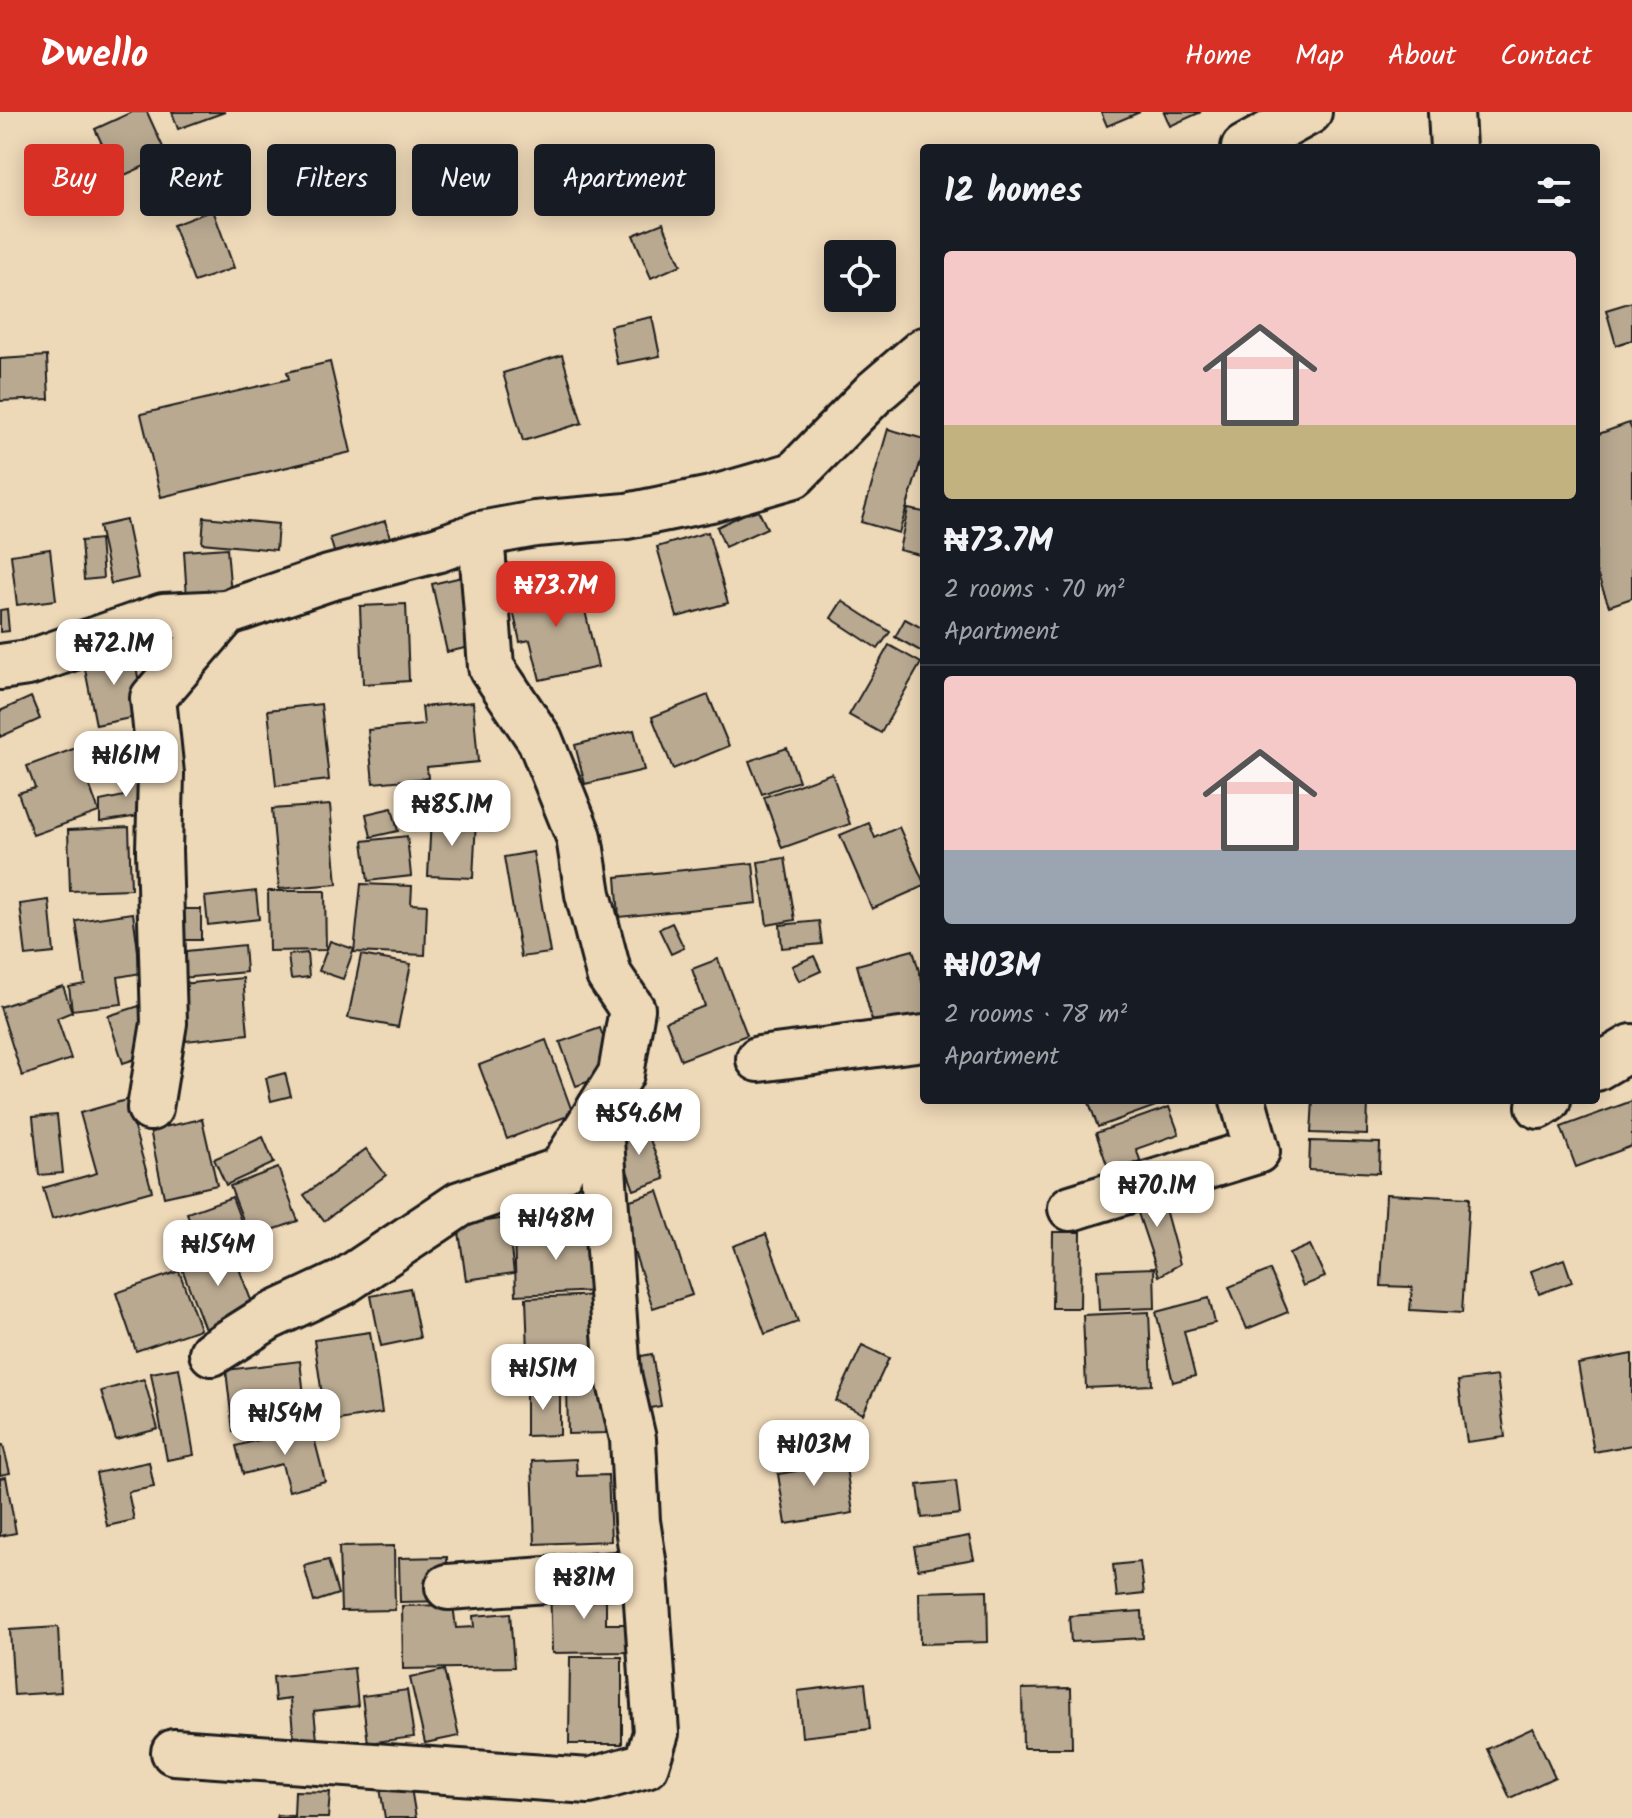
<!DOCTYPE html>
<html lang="en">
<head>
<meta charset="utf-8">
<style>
	:root { --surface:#171b24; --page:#20242c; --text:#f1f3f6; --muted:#9ea1a6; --line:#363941; --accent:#d93025 }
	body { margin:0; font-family:Kalam,sans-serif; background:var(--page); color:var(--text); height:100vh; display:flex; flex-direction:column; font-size:30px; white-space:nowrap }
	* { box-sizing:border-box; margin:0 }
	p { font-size:26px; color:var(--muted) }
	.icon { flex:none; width:44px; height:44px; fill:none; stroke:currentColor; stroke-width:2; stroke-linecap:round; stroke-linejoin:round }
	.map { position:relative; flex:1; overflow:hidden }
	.panel { position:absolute; left:920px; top:32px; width:680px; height:960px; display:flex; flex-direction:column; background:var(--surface); border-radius:8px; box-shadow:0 4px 20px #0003 }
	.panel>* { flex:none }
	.hud { position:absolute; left:24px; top:32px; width:760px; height:72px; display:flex; gap:16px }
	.controls { position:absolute; left:824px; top:128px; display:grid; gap:16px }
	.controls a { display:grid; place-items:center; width:72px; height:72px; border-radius:8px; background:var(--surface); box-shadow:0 4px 20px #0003; font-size:40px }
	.price { position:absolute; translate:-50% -68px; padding:0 18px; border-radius:16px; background:#fff; color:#222; font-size:26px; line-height:52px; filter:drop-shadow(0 2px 4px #0008) }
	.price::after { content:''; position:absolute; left:50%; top:48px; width:24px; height:18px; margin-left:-12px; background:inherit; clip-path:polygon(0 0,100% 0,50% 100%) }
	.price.on { background:var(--accent); color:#fff }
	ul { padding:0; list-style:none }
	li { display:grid; align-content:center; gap:16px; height:424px; padding:0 24px }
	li+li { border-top:2px solid var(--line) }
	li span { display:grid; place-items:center; height:248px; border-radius:8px; color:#555 }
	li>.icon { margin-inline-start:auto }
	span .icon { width:144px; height:144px; fill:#fffc; stroke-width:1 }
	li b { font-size:34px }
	h2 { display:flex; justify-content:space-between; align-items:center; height:96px; padding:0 24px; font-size:34px }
	.pill { padding:0 28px; border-radius:8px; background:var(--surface); box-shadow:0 4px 20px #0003; font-size:28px; line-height:72px }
	.pill.on { background:var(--accent); color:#fff }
	header { display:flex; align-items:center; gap:48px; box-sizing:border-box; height:112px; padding:0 40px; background:var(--accent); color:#fff }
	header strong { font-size:38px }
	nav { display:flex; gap:44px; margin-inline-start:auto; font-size:28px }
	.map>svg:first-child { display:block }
</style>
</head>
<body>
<header>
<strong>Dwello</strong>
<nav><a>Home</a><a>Map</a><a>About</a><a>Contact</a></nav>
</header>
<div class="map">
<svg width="1632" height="1706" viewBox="0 0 1632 1706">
	<rect width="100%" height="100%" fill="#edd8b7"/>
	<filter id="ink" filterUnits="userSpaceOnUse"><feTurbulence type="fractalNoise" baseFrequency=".0125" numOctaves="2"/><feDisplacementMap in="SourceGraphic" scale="16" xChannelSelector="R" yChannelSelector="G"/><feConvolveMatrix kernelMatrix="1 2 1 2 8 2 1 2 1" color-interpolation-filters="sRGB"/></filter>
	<g filter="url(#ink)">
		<g fill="#b9a991" stroke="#1c1c1c" stroke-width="2">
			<polygon points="132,0 147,0 167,44 118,66 95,17"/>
			<polygon points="172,0 225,0 178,17"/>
			<polygon points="1101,0 1140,0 1107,14"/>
			<polygon points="1164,0 1201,0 1170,14"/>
			<polygon points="213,98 234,156 194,170 173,113"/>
			<polygon points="663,111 681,153 651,166 633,123"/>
			<polygon points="1632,190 1632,228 1616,233 1606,198"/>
			<polygon points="652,205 660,244 617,252 610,214"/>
			<polygon points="562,243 582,311 523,329 503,261"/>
			<polygon points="47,244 49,287 0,289 0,247"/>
			<polygon points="330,250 351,340 161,385 141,302 289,267 287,260"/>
			<polygon points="1629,311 1632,318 1632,486 1609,494 1596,459 1596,323"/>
			<polygon points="888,317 924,327 924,338 899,421 861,410"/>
			<polygon points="757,396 767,416 725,435 717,415"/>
			<polygon points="908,397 924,400 924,444 899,438"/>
			<polygon points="204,405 278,412 276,438 202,431"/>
			<polygon points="126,408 138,466 111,472 99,414"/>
			<polygon points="385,409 393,435 338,453 330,426"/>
			<polygon points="708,420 728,491 677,505 657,435"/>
			<polygon points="100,427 103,466 84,468 81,429"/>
			<polygon points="227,436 231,483 187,486 184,439"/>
			<polygon points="50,437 56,488 17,493 11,443"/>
			<polygon points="462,465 479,533 447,540 432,472"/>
			<polygon points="578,468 598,555 540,568 530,528 520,530 510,484"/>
			<polygon points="842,489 890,520 878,537 831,506"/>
			<polygon points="406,492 409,569 363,572 360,494"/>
			<polygon points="7,497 9,519 0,520 0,498"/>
			<polygon points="905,507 924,517 924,541 895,525"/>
			<polygon points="889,533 921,551 881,621 849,603"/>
			<polygon points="133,538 145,603 96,613 83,547"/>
			<polygon points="708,583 729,634 673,657 652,605"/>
			<polygon points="31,585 40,607 0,625 0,599"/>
			<polygon points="473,590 478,650 427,655 428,666 373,671 368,618 424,613 422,595"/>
			<polygon points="321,592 329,668 276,674 268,598"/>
			<polygon points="634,618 644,658 585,672 575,633"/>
			<polygon points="76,636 99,700 33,723 18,681 35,676 27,654"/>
			<polygon points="787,636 799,669 762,682 749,649"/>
			<polygon points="140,656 146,703 100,710 100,689 124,684 121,659"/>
			<polygon points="832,661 850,712 782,736 764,685"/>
			<polygon points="330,693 337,772 279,777 272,697"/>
			<polygon points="392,696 398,719 371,725 366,702"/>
			<polygon points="431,706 476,708 473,766 428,764"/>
			<polygon points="869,711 875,726 899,715 924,771 924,774 872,797 840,723"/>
			<polygon points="129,715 131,777 70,779 68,718"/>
			<polygon points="407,724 411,764 368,769 363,729"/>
			<polygon points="533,740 550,841 521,845 504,745"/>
			<polygon points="785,746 795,808 767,813 758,750"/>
			<polygon points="753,751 757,791 619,805 616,765"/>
			<polygon points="361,772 412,774 411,792 427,793 425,843 354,840"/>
			<polygon points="256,779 259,807 208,813 205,785"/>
			<polygon points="268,779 325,779 326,838 269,839"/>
			<polygon points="49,788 54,841 26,844 20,792"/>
			<rect x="176" y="797" width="25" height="31"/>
			<polygon points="133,801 141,861 118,865 122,892 72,898 69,875 85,872 76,809"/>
			<polygon points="819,809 822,832 782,836 780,813"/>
			<polygon points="672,811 684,836 671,842 659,817"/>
			<polygon points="330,829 354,837 343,867 319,859"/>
			<polygon points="244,833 246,860 170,867 167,841"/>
			<polygon points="913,838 924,876 924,906 875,919 857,853"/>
			<polygon points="307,841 309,865 291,867 288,843"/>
			<polygon points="361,843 411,852 398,915 348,906"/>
			<polygon points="814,844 821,859 799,869 792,854"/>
			<polygon points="718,847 747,923 681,948 666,909 705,894 692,857"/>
			<polygon points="243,866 248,922 186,929 181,872"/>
			<polygon points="63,874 72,900 57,906 71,947 22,964 0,895"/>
			<polygon points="139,894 154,941 123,951 108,904"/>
			<polygon points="600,916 616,960 576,974 560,930"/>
			<polygon points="546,928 573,1002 507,1027 479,953"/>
			<polygon points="285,961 291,984 271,989 266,966"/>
			<polygon points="126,988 152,1079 52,1107 43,1076 97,1061 80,1001"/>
			<polygon points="1088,988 1163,988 1164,991 1098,1015"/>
			<polygon points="1313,988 1368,988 1367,1023 1311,1021"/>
			<polygon points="1632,989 1632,1034 1576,1055 1561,1015"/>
			<polygon points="1169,995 1179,1022 1136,1037 1145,1061 1114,1073 1096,1021"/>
			<polygon points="57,1003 63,1061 39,1063 33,1005"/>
			<polygon points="202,1007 217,1073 164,1085 150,1018"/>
			<polygon points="644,1012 665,1067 634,1078 614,1023"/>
			<polygon points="263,1025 274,1051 226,1073 214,1047"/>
			<polygon points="1310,1029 1380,1031 1379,1061 1309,1058"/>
			<polygon points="366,1037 386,1063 324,1109 304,1083"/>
			<polygon points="278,1056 298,1109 250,1126 230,1074"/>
			<polygon points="1159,1075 1180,1152 1159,1164 1132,1083"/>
			<polygon points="658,1079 692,1183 653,1196 618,1092"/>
			<polygon points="1386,1082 1469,1086 1462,1201 1410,1198 1412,1175 1381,1174"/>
			<polygon points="232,1085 247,1125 202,1142 187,1101"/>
			<polygon points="507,1106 514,1161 466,1168 458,1113"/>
			<polygon points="595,1117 597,1179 516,1183 514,1121"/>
			<polygon points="1053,1120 1081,1120 1080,1196 1052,1196"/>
			<polygon points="766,1122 798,1210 765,1222 733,1134"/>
			<polygon points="1310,1133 1325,1165 1303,1174 1289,1142"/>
			<polygon points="231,1135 255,1199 205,1217 181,1154"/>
			<polygon points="1564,1147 1572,1170 1539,1182 1531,1159"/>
			<polygon points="1154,1156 1155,1196 1099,1198 1097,1158"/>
			<polygon points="1270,1158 1288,1200 1247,1217 1229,1175"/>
			<polygon points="179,1159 200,1217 136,1239 116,1181"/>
			<polygon points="410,1176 420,1226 381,1234 371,1184"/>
			<polygon points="602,1183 605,1264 529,1267 526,1186"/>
			<polygon points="1209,1186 1215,1211 1184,1219 1195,1264 1173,1270 1156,1200"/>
			<polygon points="1149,1200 1152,1273 1086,1276 1083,1203"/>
			<polygon points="370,1220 382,1301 326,1310 314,1228"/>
			<polygon points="862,1233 889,1246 863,1302 836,1289"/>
			<polygon points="652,1242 661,1294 640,1298 631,1246"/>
			<polygon points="1632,1242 1632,1333 1594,1340 1578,1252"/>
			<polygon points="300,1249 307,1309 233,1319 226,1258"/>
			<polygon points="179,1256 194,1343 167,1348 151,1261"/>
			<polygon points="1497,1264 1505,1325 1467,1330 1458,1269"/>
			<polygon points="144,1267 158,1317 116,1328 101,1279"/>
			<polygon points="605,1272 606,1321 568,1322 567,1273"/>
			<polygon points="560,1276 560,1323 526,1324 526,1277"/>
			<polygon points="311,1314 325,1369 289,1379 282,1352 243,1362 236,1334"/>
			<polygon points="809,1326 814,1353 845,1349 853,1401 786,1412 778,1362 797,1359 792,1329"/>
			<polygon points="0,1333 3,1333 10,1361 0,1363"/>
			<polygon points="576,1347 577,1364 608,1363 611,1429 535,1432 532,1349"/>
			<polygon points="149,1350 154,1375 128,1380 134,1408 107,1414 96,1361"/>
			<polygon points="6,1365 16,1421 0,1424 0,1366"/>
			<polygon points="956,1369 960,1402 922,1406 918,1373"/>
			<polygon points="969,1424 974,1447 918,1457 914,1434"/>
			<polygon points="394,1434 395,1498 341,1499 339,1435"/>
			<polygon points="447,1445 448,1489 400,1490 399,1446"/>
			<polygon points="328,1448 338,1482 314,1490 304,1454"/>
			<polygon points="1140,1450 1144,1482 1117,1485 1113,1453"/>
			<polygon points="606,1470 606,1512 628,1512 629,1540 552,1541 550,1472"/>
			<polygon points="987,1478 988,1530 920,1532 919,1480"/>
			<polygon points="453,1493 456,1516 474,1515 473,1504 510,1501 514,1555 403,1557 402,1494"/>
			<polygon points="1142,1499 1143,1526 1071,1530 1069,1504"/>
			<polygon points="58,1515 61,1580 14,1583 10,1518"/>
			<polygon points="570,1545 622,1545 622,1632 569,1632"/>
			<polygon points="354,1556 358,1594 314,1599 317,1628 294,1631 290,1587 275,1589 273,1565"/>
			<polygon points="444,1558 459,1624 425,1631 410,1566"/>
			<polygon points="865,1571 870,1617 802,1625 798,1579"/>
			<polygon points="1071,1576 1072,1636 1023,1636 1022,1577"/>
			<polygon points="407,1578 414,1625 368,1631 362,1584"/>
			<polygon points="1533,1616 1555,1665 1510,1686 1487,1637"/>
			<polygon points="409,1664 416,1706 385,1706 379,1670"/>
			<polygon points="295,1679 330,1680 328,1706 276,1706 277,1703 294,1704"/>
		</g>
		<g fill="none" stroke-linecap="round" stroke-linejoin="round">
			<defs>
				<g id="minor">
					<polyline points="1451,0 1453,36"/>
					<polyline points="1244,36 1309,0"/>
					<polyline points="0,555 28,551 163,504 226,501 329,466 439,437 481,422 535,412 627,404 711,387 794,363 875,280 924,238"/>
					<polyline points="759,947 924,926"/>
					<polyline points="1596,956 1632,935"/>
					<polyline points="1539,994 1548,988"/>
					<polyline points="150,996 164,911 159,738 161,662 153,586 226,501"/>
					<polyline points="1071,1096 1257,1039 1243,988"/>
					<polyline points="212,1241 269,1205 342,1171 460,1092 561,1058 621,962 632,897 609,863 588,782 579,725 540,628 491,555 481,422"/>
					<polyline points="448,1475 645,1461 637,1409 633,1327 618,1262 599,1001"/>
					<polyline points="174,1640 589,1669 646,1653 656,1621 645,1461"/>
				</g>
			</defs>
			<use href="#minor" stroke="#1c1c1c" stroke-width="50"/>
			<use href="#minor" stroke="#edd8b7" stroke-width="44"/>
		</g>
	</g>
</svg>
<div class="controls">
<a><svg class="icon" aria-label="locate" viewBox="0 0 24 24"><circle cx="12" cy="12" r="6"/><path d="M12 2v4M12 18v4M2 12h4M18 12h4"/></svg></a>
</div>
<b class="price on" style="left:556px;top:517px">₦73.7M</b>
<b class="price" style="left:114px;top:575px">₦72.1M</b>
<b class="price" style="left:126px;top:687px">₦161M</b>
<b class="price" style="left:452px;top:736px">₦85.1M</b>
<b class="price" style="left:639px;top:1045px">₦54.6M</b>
<b class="price" style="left:1157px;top:1117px">₦70.1M</b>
<b class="price" style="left:556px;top:1150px">₦148M</b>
<b class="price" style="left:218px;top:1176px">₦154M</b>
<b class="price" style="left:543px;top:1300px">₦151M</b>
<b class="price" style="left:285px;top:1345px">₦154M</b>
<b class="price" style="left:814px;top:1376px">₦103M</b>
<b class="price" style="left:584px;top:1509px">₦81M</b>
<div class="hud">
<a class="pill on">Buy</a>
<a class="pill">Rent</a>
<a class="pill">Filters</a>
<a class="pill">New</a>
<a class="pill">Apartment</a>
</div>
<section class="panel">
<h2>12 homes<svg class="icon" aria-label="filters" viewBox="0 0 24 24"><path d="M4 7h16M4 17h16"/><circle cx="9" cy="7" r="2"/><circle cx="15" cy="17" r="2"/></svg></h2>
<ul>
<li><span style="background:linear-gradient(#f6c9c9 70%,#c2b280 0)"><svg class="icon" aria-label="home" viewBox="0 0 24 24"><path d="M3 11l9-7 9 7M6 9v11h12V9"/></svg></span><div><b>₦73.7M</b><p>2 rooms · 70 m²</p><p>Apartment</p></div></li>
<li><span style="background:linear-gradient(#f6c9c9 70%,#9aa5b1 0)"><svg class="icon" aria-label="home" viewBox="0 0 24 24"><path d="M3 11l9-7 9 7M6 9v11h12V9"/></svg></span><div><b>₦103M</b><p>2 rooms · 78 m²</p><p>Apartment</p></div></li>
</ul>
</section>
</div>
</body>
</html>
